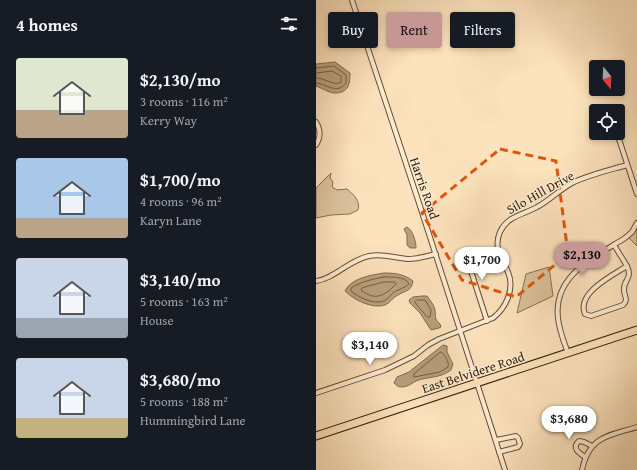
<!DOCTYPE html>
<html lang="en">
<head>
<meta charset="utf-8">
<style>
	:root { --surface:#171b24; --page:#242831; --text:#f1f3f6; --muted:#9ea1a6; --accent:#c59692 }
	body { margin:0; font-family:"Gentium Book Plus",serif; background:var(--page); color:var(--text); height:100vh; display:flex; flex-direction:column; font-size:15px; white-space:nowrap }
	* { box-sizing:border-box; margin:0 }
	p { font-size:13px; color:var(--muted) }
	.icon { flex:none; width:22px; height:22px; fill:none; stroke:currentColor; stroke-width:2; stroke-linecap:round; stroke-linejoin:round }
	.map { position:relative; flex:1; overflow:hidden }
	.side { display:flex; flex-direction:column; background:var(--surface); width:316px }
	.side>* { flex:none }
	.top-card { position:absolute; left:12px; top:12px; width:249px; height:36px; display:flex; gap:8px }
	.needle { width:26px; rotate:162deg }
	.buttons { position:absolute; left:273px; top:60px; display:grid; gap:8px }
	.buttons a { display:grid; place-items:center; width:36px; height:36px; border-radius:4px; background:var(--surface); box-shadow:0 2px 6px #0003; font-size:20px }
	.price { position:absolute; translate:-50% -34px; padding:0 9px; border-radius:14px; background:#fff; color:#222; font-size:13px; line-height:26px; filter:drop-shadow(0 1px 2px #0008) }
	.price::after { content:''; position:absolute; left:50%; top:24px; width:12px; height:9px; margin-left:-6px; background:inherit; clip-path:polygon(0 0,100% 0,50% 100%) }
	.price.selected { background:var(--accent); color:#111 }
	ul { padding:0; list-style:none }
	li { display:flex; align-items:center; gap:12px; height:100px; padding:0 16px }
	li span { display:grid; place-items:center; flex:none; width:112px; height:80px; border-radius:4px; color:#555 }
	li>.icon { margin-inline-start:auto }
	span .icon { width:48px; height:48px; fill:#fffc; stroke-width:1 }
	li b { font-size:17px }
	h2 { display:flex; justify-content:space-between; align-items:center; height:48px; padding:0 16px; font-size:17px }
	.tag { padding:0 14px; border-radius:4px; background:var(--surface); box-shadow:0 2px 6px #0003; font-size:14px; line-height:36px }
	.tag.selected { background:var(--accent); color:#111 }
	main { display:flex; flex:1; min-height:0 }
	.map>svg:first-child { display:block }
</style>
</head>
<body>
<main>
<section class="side">
<h2>4 homes<svg class="icon" aria-label="filters" viewBox="0 0 24 24"><path d="M4 7h16M4 17h16"/><circle cx="9" cy="7" r="2"/><circle cx="15" cy="17" r="2"/></svg></h2>
<ul>
<li><span style="background:linear-gradient(#dfe7d0 65%,#b9a48a 0)"><svg class="icon" aria-label="home" viewBox="0 0 24 24"><path d="M3 11l9-7 9 7M6 9v11h12V9"/></svg></span><div><b>$2,130/mo</b><p>3 rooms · 116 m²</p><p>Kerry Way</p></div></li>
<li><span style="background:linear-gradient(#a9c7e8 75%,#b9a48a 0)"><svg class="icon" aria-label="home" viewBox="0 0 24 24"><path d="M3 11l9-7 9 7M6 9v11h12V9"/></svg></span><div><b>$1,700/mo</b><p>4 rooms · 96 m²</p><p>Karyn Lane</p></div></li>
<li><span style="background:linear-gradient(#c9d6e8 75%,#9aa5b1 0)"><svg class="icon" aria-label="home" viewBox="0 0 24 24"><path d="M3 11l9-7 9 7M6 9v11h12V9"/></svg></span><div><b>$3,140/mo</b><p>5 rooms · 163 m²</p><p>House</p></div></li>
<li><span style="background:linear-gradient(#c9d6e8 75%,#c2b280 0)"><svg class="icon" aria-label="home" viewBox="0 0 24 24"><path d="M3 11l9-7 9 7M6 9v11h12V9"/></svg></span><div><b>$3,680/mo</b><p>5 rooms · 188 m²</p><p>Hummingbird Lane</p></div></li>
</ul>
</section>
<div class="map">
<svg width="321" height="470" viewBox="0 0 321 470">
	<rect width="100%" height="100%" fill="#fce2bd"/>
	<filter id="stains"><feTurbulence type="fractalNoise" baseFrequency=".005" numOctaves="4"/><feColorMatrix values="0 0 0 0 .2 0 0 0 0 .09 0 0 0 0 .02 0 0 0 .5 -.17"/></filter>
	<radialGradient id="worn" r=".72"><stop offset=".6" stop-color="#630" stop-opacity="0"/><stop offset="1" stop-color="#630" stop-opacity=".3"/></radialGradient>
	<g fill="#dac19d" stroke="#886f4f">
		<path d="M 15,173 L 14,178 L 17,182 L 16,187 L 21,190 L 31,189 C 37,194 45,201 42,210 L 34,214 L 15,215 L 0,218 L 0,188 Z"/>
		<polygon points="321,229 321,246 313,238"/>
		<polygon points="233,267 237,296 201,313 210,274"/>
	</g>
	<g fill="#b89f7d" stroke="#846b4b">
		<path d="M 19,62 L 34,73 C 34,83 33,93 19,93 C 13,93 6,88 0,86 L 0,64 Z"/>
		<path d="M 91,227 C 97,230 100,242 100,248 L 94,248 L 91,245 L 91,235 L 88,229 Z"/>
		<path d="M 68,273 C 79,273 88,274 97,281 C 95,292 90,290 82,295 C 77,297 74,303 69,305 C 56,309 38,300 29,291 C 35,278 55,275 68,273 Z"/>
		<path d="M 106,296 L 111,296 C 114,300 118,305 119,310 C 120,317 118,319 124,324 L 125,327 L 123,328 L 115,330 L 104,313 L 94,303 L 93,300 L 97,297 Z"/>
		<path d="M 127,345 L 131,346 L 131,352 L 137,364 L 135,370 C 123,379 112,376 100,381 C 95,384 91,387 85,387 C 82,387 80,385 78,383 L 81,377 L 93,372 Z"/>
	</g>
	<g fill="none" stroke-linecap="round" stroke-linejoin="round">
		<g stroke="#765e3f" stroke-width="1">
			<path d="M 0,68 L 18,66 L 30,75 L 30,83 C 21,95 11,84 0,83"/>
			<path d="M 0,73 L 16,71 L 25,76 L 25,81 L 24,83 C 16,85 8,78 0,78"/>
			<path d="M 68,277 C 76,277 89,276 93,284 C 89,288 83,289 78,292 C 75,294 72,299 68,301 C 58,305 42,297 35,291 L 35,288 C 45,282 56,279 68,277 Z"/>
			<path d="M 68,282 L 79,282 L 80,284 C 69,295 60,302 45,290 L 46,288 Z"/>
			<path d="M 101,300 L 109,300 L 115,310 L 114,317 L 111,317 C 108,312 101,307 99,302 Z"/>
			<path d="M 125,352 C 128,353 134,363 132,367 L 124,372 L 98,377 L 98,374 Z"/>
		</g>
		<defs>
			<g id="minor">
				<polyline points="36,0 103,203 189,470"/>
				<path d="M 0,122 C 5,130 5,137 0,145"/>
				<polyline points="301,133 321,194"/>
				<polyline points="298,245 311,266"/>
				<path d="M 311,266 C 317,279 307,280 308,290 C 308,297 313,299 307,305 L 275,316 L 269,314 C 260,293 297,275 311,266 Z"/>
				<path d="M 0,281 C 18,279 33,260 53,256 C 67,253 78,258 92,259 C 102,259 111,256 120,254"/>
				<polyline points="171,321 154,268 154,262 161,256 181,249"/>
				<path d="M 252,353 C 248,342 243,330 242,318 C 237,275 279,257 309,238 L 316,232 L 321,223"/>
				<path d="M 0,393 L 69,370 L 98,356 L 112,345 L 123,339 L 177,318 C 190,308 199,289 192,272 C 186,258 177,248 184,232 C 191,216 207,215 221,207 C 233,201 243,190 256,183 C 272,175 294,170 311,165"/>
				<polyline points="180,440 200,436 202,438 204,444 202,447 183,452"/>
				<path d="M 269,457 C 263,453 255,448 263,441 L 268,442 L 276,446"/>
				<path d="M 266,470 C 273,436 292,436 321,427"/>
			</g>
			<polyline id="primary" points="0,436 321,330"/>
		</defs>
		<use href="#minor" stroke="#674e30" stroke-width="6"/>
		<use href="#primary" stroke="#351d01" stroke-width="9"/>
		<use href="#minor" stroke="#fdecd4" stroke-width="4"/>
		<use href="#primary" stroke="#fce2bd" stroke-width="7"/>
	</g>
	<path fill="none" stroke="#df560b" stroke-width="3" stroke-dasharray="8 5" stroke-linejoin="round" d="M 184,149 L 240,161 L 252,254 L 200,297 L 146,280 L 106,213 Z"/>
	<g text-anchor="middle" stroke-width="3" stroke-linejoin="round" paint-order="stroke">
		<g font-size="13" fill="#351d01" stroke="#fdecd4">
			<text transform="translate(109 188) rotate(71)" y="5">Harris Road</text>
			<text transform="translate(224 192) rotate(-29)" y="5">Silo Hill Drive</text>
			<text transform="translate(157 372) rotate(-18)" y="5">East Belvidere Road</text>
		</g>
	</g>
	<rect width="100%" height="100%" filter="url(#stains)"/>
	<rect width="100%" height="100%" fill="url(#worn)"/>
</svg>
<div class="buttons">
<a><svg class="needle" viewBox="-14 -14 28 28"><path d="M0-13l5 13h-10z" fill="#e53935"/><path d="M0 13l5-13h-10z" fill="#9ea1a6"/></svg></a>
<a><svg class="icon" aria-label="locate" viewBox="0 0 24 24"><circle cx="12" cy="12" r="6"/><path d="M12 2v4M12 18v4M2 12h4M18 12h4"/></svg></a>
</div>
<b class="price selected" style="left:266px;top:276px">$2,130</b>
<b class="price" style="left:166px;top:281px">$1,700</b>
<b class="price" style="left:54px;top:366px">$3,140</b>
<b class="price" style="left:253px;top:440px">$3,680</b>
<div class="top-card">
<a class="tag">Buy</a>
<a class="tag selected">Rent</a>
<a class="tag">Filters</a>
</div>
</div>
</main>
</body>
</html>
